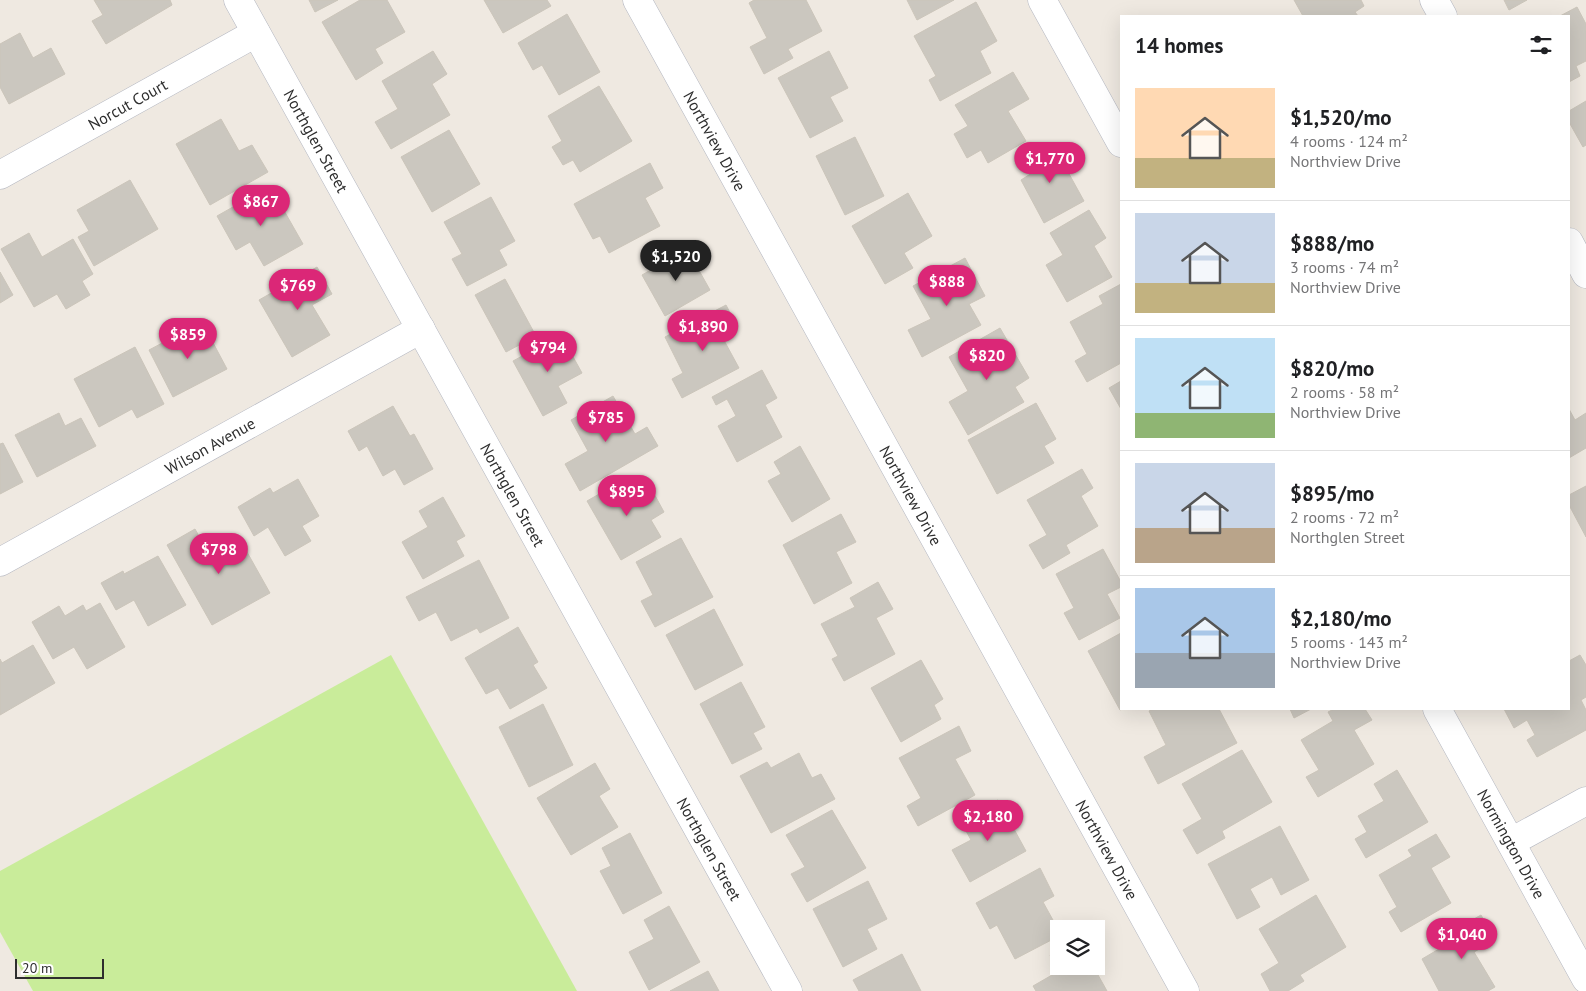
<!DOCTYPE html>
<html lang="en">
<head>
<meta charset="utf-8">
<style>
	:root { --surface:#fff; --page:#f2f2f2; --text:#202124; --muted:#757577; --line:#e0e0e0; --accent:#db2777 }
	body { margin:0; font-family:"PT Sans",sans-serif; background:var(--page); color:var(--text); height:100vh; display:flex; flex-direction:column; font-size:19px; white-space:nowrap }
	* { box-sizing:border-box; margin:0 }
	p { font-size:16px; color:var(--muted) }
	.icon { flex:none; width:28px; height:28px; fill:none; stroke:currentColor; stroke-width:2; stroke-linecap:round; stroke-linejoin:round }
	.map { position:relative; flex:1; overflow:hidden }
	.panel { position:absolute; left:1120px; top:15px; width:450px; height:695px; display:flex; flex-direction:column; background:var(--surface); border-radius:0px; box-shadow:0 5px 20px #0002 }
	.panel>* { flex:none }
	.tools { position:absolute; left:1050px; top:920px; display:grid; gap:10px }
	.tools a { display:grid; place-items:center; width:55px; height:55px; border-radius:0px; background:var(--surface); box-shadow:0 5px 20px #0002; font-size:25px }
	.scale { position:absolute; left:15px; bottom:12px; width:89px; box-sizing:border-box; padding-left:5px; border:2px solid #2e2e2e; border-top:0; font-size:14px; line-height:18px; white-space:nowrap; color:#2e2e2e; -webkit-text-stroke:4px #fff; paint-order:stroke }
	.price { position:absolute; translate:-50% -42px; padding:0 11px; border-radius:18px; background:var(--accent); color:#fff; font-size:16px; line-height:32px; filter:drop-shadow(0 1px 2px #0008) }
	.price::after { content:''; position:absolute; left:50%; top:30px; width:15px; height:11px; margin-left:-8px; background:inherit; clip-path:polygon(0 0,100% 0,50% 100%) }
	.price.on { background:#222; color:#fff }
	ul { padding:0; list-style:none }
	li { display:flex; align-items:center; gap:15px; height:125px; padding:0 15px }
	li+li { border-top:1px solid var(--line) }
	li span { display:grid; place-items:center; flex:none; width:140px; height:100px; border-radius:0px; color:#555 }
	li>.icon { margin-inline-start:auto }
	span .icon { width:60px; height:60px; fill:#fffc; stroke-width:1 }
	li b { font-size:21px }
	h2 { display:flex; justify-content:space-between; align-items:center; height:60px; padding:0 15px; font-size:21px }
	.map>svg:first-child { display:block }
</style>
</head>
<body>
<div class="map">
<svg width="1586" height="991" viewBox="0 0 1586 991">
	<rect width="100%" height="100%" fill="#efe9e1"/>
	<polygon fill="#c9ec9a" points="391,655 577,991 33,991 0,932 0,871"/>
	<g fill="#cbc7bf" stroke="#cbc5ba">
		<polygon points="94,0 170,0 172,5 106,44 92,21 103,15"/>
		<polygon points="309,0 338,0 315,12"/>
		<polygon points="360,0 387,0 405,32 375,49 383,63 356,80 322,22"/>
		<polygon points="484,0 547,0 551,6 503,33"/>
		<polygon points="754,0 806,0 822,31 788,49 793,58 764,74 750,47 767,38 749,3"/>
		<polygon points="907,0 954,0 917,20"/>
		<polygon points="1294,0 1361,0 1364,6 1355,12 1358,16 1303,16"/>
		<polygon points="1504,0 1527,0 1509,10"/>
		<polygon points="976,2 997,41 980,51 991,73 940,101 929,80 936,76 914,36"/>
		<polygon points="1577,7 1586,24 1586,61 1576,66 1580,76 1569,82 1569,16 1560,16"/>
		<polygon points="567,14 600,72 559,95 542,65 533,70 518,43"/>
		<polygon points="20,33 33,58 51,48 65,74 9,104 0,87 0,44"/>
		<polygon points="433,51 447,74 432,84 450,115 391,149 375,122 398,109 382,81"/>
		<polygon points="829,51 848,88 830,97 843,121 810,138 778,78"/>
		<polygon points="1013,72 1029,99 1008,111 1026,141 988,163 981,150 967,158 954,134 968,126 955,105"/>
		<polygon points="599,86 632,141 580,172 573,160 563,165 552,147 562,141 548,116"/>
		<polygon points="1586,101 1586,145 1583,147 1569,122 1569,111"/>
		<polygon points="221,119 239,151 252,145 268,172 210,205 176,144"/>
		<polygon points="449,130 480,184 432,212 401,157"/>
		<polygon points="855,137 884,196 845,215 816,156"/>
		<polygon points="1052,143 1084,201 1044,223 1021,180 1032,173 1024,158"/>
		<polygon points="650,163 663,188 645,198 660,226 609,253 600,236 593,239 574,204"/>
		<polygon points="130,180 158,229 94,266 78,237 89,231 77,210"/>
		<polygon points="270,186 303,244 264,266 250,242 236,250 217,216"/>
		<polygon points="908,193 932,236 904,253 913,268 885,284 852,226"/>
		<polygon points="491,197 515,241 499,250 507,265 467,286 452,259 462,254 444,222"/>
		<polygon points="1089,210 1106,238 1094,246 1112,277 1067,302 1046,265 1063,255 1050,233"/>
		<polygon points="29,233 42,257 73,239 93,274 82,281 90,295 66,309 57,294 34,307 1,249"/>
		<polygon points="687,249 710,290 665,316 642,275"/>
		<polygon points="965,258 985,296 969,304 981,325 922,357 908,330 931,319 913,286"/>
		<polygon points="317,267 332,294 312,305 330,335 292,357 259,300"/>
		<polygon points="0,272 13,295 0,303"/>
		<polygon points="505,279 536,336 506,352 475,295"/>
		<polygon points="1121,284 1121,363 1087,382 1075,361 1087,354 1070,322 1103,304 1099,296"/>
		<polygon points="726,305 736,324 720,333 739,368 682,398 672,379 683,373 665,337"/>
		<polygon points="202,322 227,369 173,397 149,350"/>
		<polygon points="1000,328 1029,378 1015,387 1024,402 968,435 949,402 968,391 949,357"/>
		<polygon points="561,335 582,373 558,386 567,403 543,416 513,361"/>
		<polygon points="135,347 164,404 137,418 132,409 99,427 74,379"/>
		<polygon points="762,370 777,398 765,405 782,437 737,462 718,426 736,416 727,399 716,405 712,397"/>
		<polygon points="1121,381 1121,409 1109,388"/>
		<polygon points="613,396 635,434 647,427 658,446 580,491 565,464 588,451 571,420"/>
		<polygon points="1036,403 1056,439 1044,446 1054,463 997,494 968,440"/>
		<polygon points="393,406 410,436 414,434 433,469 404,485 395,469 383,476 367,446 359,451 348,431"/>
		<polygon points="1569,409 1575,420 1586,413 1586,448 1569,458"/>
		<polygon points="59,413 65,426 81,418 96,446 37,477 15,435"/>
		<polygon points="3,443 23,482 0,494 0,444"/>
		<polygon points="800,446 830,499 792,522 768,481 781,474 774,462"/>
		<polygon points="1082,469 1093,488 1081,496 1098,526 1066,545 1070,553 1043,569 1029,545 1047,535 1027,500"/>
		<polygon points="627,478 638,497 652,490 664,512 651,520 661,537 621,560 587,501"/>
		<polygon points="298,479 319,516 302,526 311,541 285,556 268,527 254,536 238,507 270,488 273,493"/>
		<polygon points="1586,486 1586,537 1569,505 1569,495"/>
		<polygon points="443,497 465,536 456,541 464,556 423,579 402,542 428,527 419,511"/>
		<polygon points="841,514 856,542 836,552 852,583 814,604 783,545"/>
		<polygon points="195,529 207,550 218,544 219,547 238,536 270,593 212,625 167,545"/>
		<polygon points="681,538 713,597 655,627 641,601 653,595 636,562"/>
		<polygon points="1103,549 1121,582 1121,587 1107,594 1120,618 1079,640 1064,613 1074,608 1056,574"/>
		<polygon points="158,556 186,605 148,626 134,600 116,610 101,583 123,571 124,574"/>
		<polygon points="479,560 509,618 480,633 477,628 451,641 436,612 419,621 406,597"/>
		<polygon points="878,582 893,609 876,618 895,654 844,681 832,659 838,656 821,624 855,607 850,598"/>
		<polygon points="100,603 125,647 87,669 74,647 53,659 32,622 59,606 65,616 83,605 86,611"/>
		<polygon points="714,609 743,665 695,690 666,635"/>
		<polygon points="518,627 538,662 533,665 547,688 510,709 498,688 486,694 465,658"/>
		<polygon points="1121,633 1122,709 1120,710 1088,651"/>
		<polygon points="33,645 55,683 0,715 0,659 2,663"/>
		<polygon points="1580,655 1586,665 1586,697 1581,700 1586,710 1586,730 1537,757 1527,740 1535,735 1527,720 1514,728 1504,709 1569,709 1569,661"/>
		<polygon points="921,660 943,699 934,705 941,719 901,742 871,688"/>
		<polygon points="741,682 765,727 753,733 762,749 732,764 700,704"/>
		<polygon points="543,704 573,765 529,787 499,727"/>
		<polygon points="1154,709 1219,709 1237,743 1158,784 1144,757 1166,745 1149,711"/>
		<polygon points="1290,709 1311,709 1294,718"/>
		<polygon points="1334,709 1365,709 1372,720 1354,730 1374,764 1318,797 1306,777 1319,770 1301,740 1333,721 1328,712"/>
		<polygon points="959,726 971,751 955,759 975,795 918,826 907,806 921,798 899,758"/>
		<polygon points="1242,750 1272,802 1222,831 1225,838 1197,854 1183,830 1202,819 1182,784"/>
		<polygon points="799,753 812,778 821,774 835,799 771,833 740,776 767,762 771,768"/>
		<polygon points="595,763 610,789 599,796 618,827 571,855 537,798"/>
		<polygon points="1397,770 1428,822 1366,858 1355,839 1367,832 1358,816 1384,801 1374,784"/>
		<polygon points="998,800 1026,851 970,882 952,850 971,840 960,820"/>
		<polygon points="832,810 866,868 807,902 791,874 805,867 786,835"/>
		<polygon points="1280,826 1309,880 1281,895 1272,877 1250,889 1260,907 1237,919 1208,864"/>
		<polygon points="630,833 662,893 623,914 600,871 611,866 602,848"/>
		<polygon points="1436,834 1450,857 1431,868 1451,903 1401,932 1389,912 1397,907 1379,875 1412,856 1408,850"/>
		<polygon points="1040,868 1054,896 1043,902 1059,931 1059,936 1015,959 997,925 990,929 976,903"/>
		<polygon points="868,881 887,919 867,929 877,949 843,967 813,909"/>
		<polygon points="1316,895 1346,947 1300,975 1304,981 1288,991 1270,991 1261,974 1279,963 1259,929"/>
		<polygon points="669,906 700,962 649,990 629,952 654,939 644,920"/>
		<polygon points="1481,915 1495,940 1474,952 1495,987 1488,991 1439,991 1422,959 1456,939 1451,932"/>
		<polygon points="1059,951 1059,966 1093,966 1107,991 1036,991 1033,986 1059,971 1050,955"/>
		<polygon points="902,954 921,991 859,991 853,980"/>
		<polygon points="708,971 719,991 670,991"/>
	</g>
	<g fill="none" stroke-linecap="round" stroke-linejoin="round">
		<defs>
			<g id="minor">
				<path id="s1" d="M 238,0 L 788,991"/>
				<path id="s2" d="M 637,0 L 1185,991"/>
				<polyline points="1042,0 1121,143"/>
				<polyline points="1434,0 1443,16"/>
				<path id="s3" d="M 0,175 L 256,33"/>
				<polyline points="1569,242 1586,274"/>
				<path id="s4" d="M 0,562 L 421,329"/>
				<path id="s5" d="M 1437,709 L 1586,979"/>
				<polyline points="1511,842 1586,801"/>
			</g>
		</defs>
		<use href="#minor" stroke="#b4b7c1" stroke-width="29"/>
		<use href="#minor" stroke="#fff" stroke-width="28"/>
	</g>
	<g text-anchor="middle" stroke-width="4.5" stroke-linejoin="round" paint-order="stroke">
		<g font-size="16" fill="#2e2e2e" stroke="#fff">
			<text dy="6" stroke="none"><textPath href="#s3" startOffset="146">Norcut Court</textPath></text>
			<text dy="6" stroke="none"><textPath href="#s1" startOffset="161">Northglen Street</textPath></text>
			<text dy="6" stroke="none"><textPath href="#s2" startOffset="161">Northview Drive</textPath></text>
			<text dy="6" stroke="none"><textPath href="#s4" startOffset="240">Wilson Avenue</textPath></text>
			<text dy="6" stroke="none"><textPath href="#s1" startOffset="566">Northglen Street</textPath></text>
			<text dy="6" stroke="none"><textPath href="#s2" startOffset="566">Northview Drive</textPath></text>
			<text dy="6" stroke="none"><textPath href="#s5" startOffset="154">Normington Drive</textPath></text>
			<text dy="6" stroke="none"><textPath href="#s1" startOffset="971">Northglen Street</textPath></text>
			<text dy="6" stroke="none"><textPath href="#s2" startOffset="971">Northview Drive</textPath></text>
		</g>
	</g>
</svg>
<div class="tools">
<a><svg class="icon" aria-label="layers" viewBox="0 0 24 24"><path d="M12 4l9 5-9 5-9-5zM3 14l9 5 9-5"/></svg></a>
</div>
<div class="scale">20 m</div>
<b class="price" style="left:1050px;top:184px">$1,770</b>
<b class="price" style="left:261px;top:227px">$867</b>
<b class="price on" style="left:676px;top:282px">$1,520</b>
<b class="price" style="left:947px;top:307px">$888</b>
<b class="price" style="left:298px;top:311px">$769</b>
<b class="price" style="left:703px;top:352px">$1,890</b>
<b class="price" style="left:188px;top:360px">$859</b>
<b class="price" style="left:548px;top:373px">$794</b>
<b class="price" style="left:987px;top:381px">$820</b>
<b class="price" style="left:606px;top:443px">$785</b>
<b class="price" style="left:627px;top:517px">$895</b>
<b class="price" style="left:219px;top:575px">$798</b>
<b class="price" style="left:988px;top:842px">$2,180</b>
<b class="price" style="left:1462px;top:960px">$1,040</b>
<section class="panel">
<h2>14 homes<svg class="icon" aria-label="filters" viewBox="0 0 24 24"><path d="M4 7h16M4 17h16"/><circle cx="9" cy="7" r="2"/><circle cx="15" cy="17" r="2"/></svg></h2>
<ul>
<li><span style="background:linear-gradient(#ffd9b3 70%,#c2b280 0)"><svg class="icon" aria-label="home" viewBox="0 0 24 24"><path d="M3 11l9-7 9 7M6 9v11h12V9"/></svg></span><div><b>$1,520/mo</b><p>4 rooms · 124 m²</p><p>Northview Drive</p></div></li>
<li><span style="background:linear-gradient(#c9d6e8 70%,#c2b280 0)"><svg class="icon" aria-label="home" viewBox="0 0 24 24"><path d="M3 11l9-7 9 7M6 9v11h12V9"/></svg></span><div><b>$888/mo</b><p>3 rooms · 74 m²</p><p>Northview Drive</p></div></li>
<li><span style="background:linear-gradient(#bfe0f5 75%,#8fb573 0)"><svg class="icon" aria-label="home" viewBox="0 0 24 24"><path d="M3 11l9-7 9 7M6 9v11h12V9"/></svg></span><div><b>$820/mo</b><p>2 rooms · 58 m²</p><p>Northview Drive</p></div></li>
<li><span style="background:linear-gradient(#c9d6e8 65%,#b9a48a 0)"><svg class="icon" aria-label="home" viewBox="0 0 24 24"><path d="M3 11l9-7 9 7M6 9v11h12V9"/></svg></span><div><b>$895/mo</b><p>2 rooms · 72 m²</p><p>Northglen Street</p></div></li>
<li><span style="background:linear-gradient(#a9c7e8 65%,#9aa5b1 0)"><svg class="icon" aria-label="home" viewBox="0 0 24 24"><path d="M3 11l9-7 9 7M6 9v11h12V9"/></svg></span><div><b>$2,180/mo</b><p>5 rooms · 143 m²</p><p>Northview Drive</p></div></li>
</ul>
</section>
</div>
</body>
</html>
